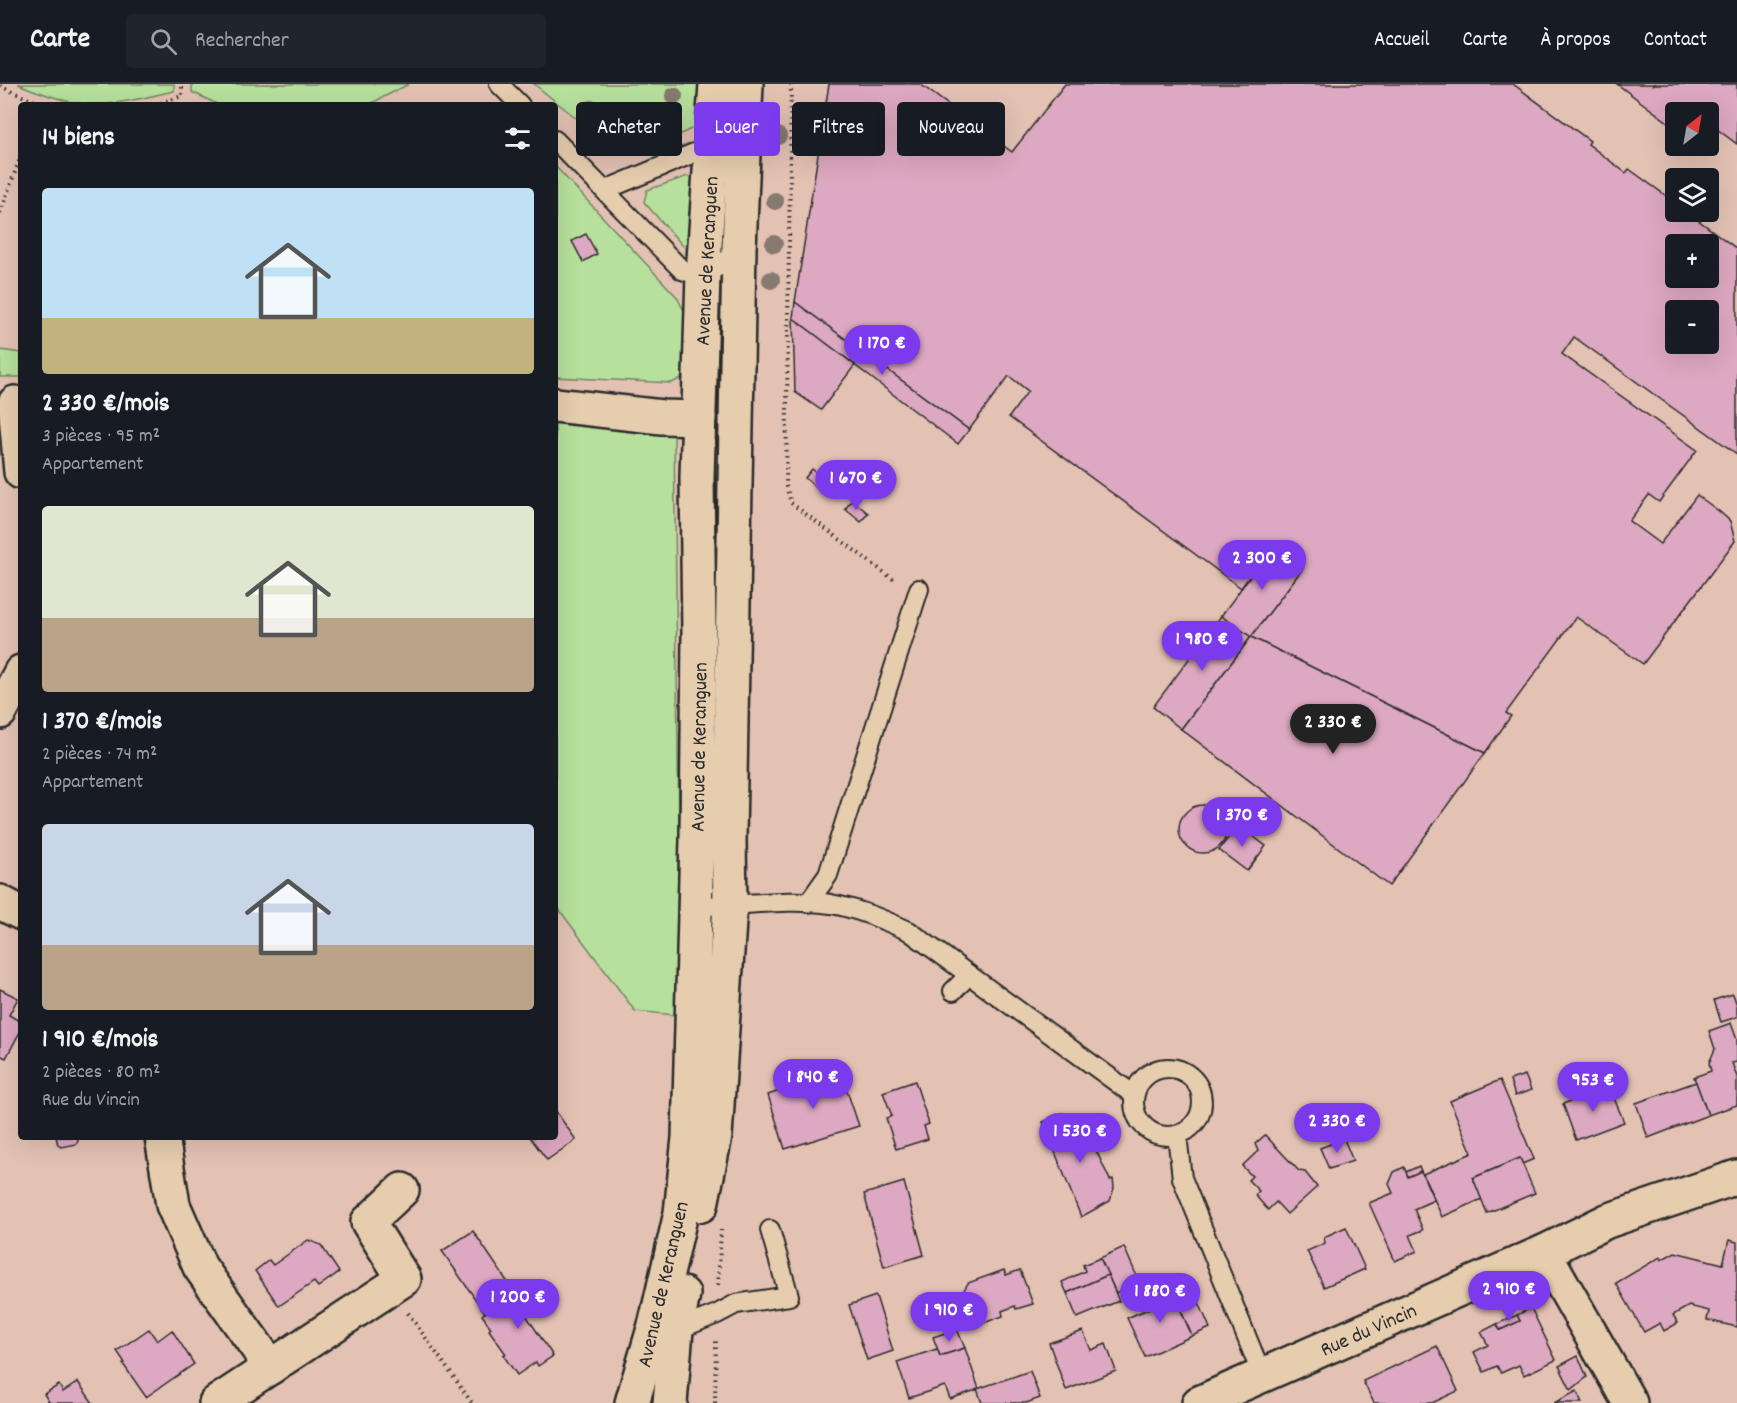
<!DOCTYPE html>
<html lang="fr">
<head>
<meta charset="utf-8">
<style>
	:root { --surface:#171b24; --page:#20242c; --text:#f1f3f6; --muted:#9ea1a6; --line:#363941; --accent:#7c3aed }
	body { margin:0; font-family:Dekko,sans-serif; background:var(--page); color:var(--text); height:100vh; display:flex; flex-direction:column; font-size:22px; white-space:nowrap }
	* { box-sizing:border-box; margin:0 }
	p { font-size:20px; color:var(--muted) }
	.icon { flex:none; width:33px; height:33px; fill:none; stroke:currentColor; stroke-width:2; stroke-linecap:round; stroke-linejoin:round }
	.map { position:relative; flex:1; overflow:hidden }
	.details { position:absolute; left:18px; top:18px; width:540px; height:1038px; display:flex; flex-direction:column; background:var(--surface); border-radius:6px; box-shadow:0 6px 24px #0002 }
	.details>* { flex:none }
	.guide { position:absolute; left:576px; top:18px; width:570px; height:54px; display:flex; gap:12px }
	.needle { width:39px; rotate:31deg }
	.buttons { position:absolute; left:1665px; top:18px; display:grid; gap:12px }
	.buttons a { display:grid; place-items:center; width:54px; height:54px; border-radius:6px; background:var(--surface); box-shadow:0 6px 24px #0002; font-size:30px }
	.price { position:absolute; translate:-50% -51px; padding:0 14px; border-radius:21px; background:var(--accent); color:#fff; font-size:20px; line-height:39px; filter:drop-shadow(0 2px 3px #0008) }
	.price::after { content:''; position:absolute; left:50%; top:36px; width:18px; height:14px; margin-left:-9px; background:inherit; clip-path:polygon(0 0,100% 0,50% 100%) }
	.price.on { background:#222; color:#fff }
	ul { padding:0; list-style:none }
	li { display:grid; align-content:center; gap:12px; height:318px; padding:0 24px }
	li span { display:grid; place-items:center; height:186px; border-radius:6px; color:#555 }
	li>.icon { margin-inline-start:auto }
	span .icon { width:108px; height:108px; fill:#fffc; stroke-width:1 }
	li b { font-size:26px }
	h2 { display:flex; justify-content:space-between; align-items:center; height:72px; padding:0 24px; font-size:26px }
	.pill { padding:0 21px; border-radius:6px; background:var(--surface); box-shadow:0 6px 24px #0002; font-size:21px; line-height:54px }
	.pill.on { background:var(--accent); color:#fff }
	header { display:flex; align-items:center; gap:36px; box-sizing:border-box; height:84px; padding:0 30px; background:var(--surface); border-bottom:2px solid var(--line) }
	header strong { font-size:28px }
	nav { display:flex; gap:33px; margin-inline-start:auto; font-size:21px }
	.search { width:420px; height:54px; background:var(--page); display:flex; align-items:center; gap:15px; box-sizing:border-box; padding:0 21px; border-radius:6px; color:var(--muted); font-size:22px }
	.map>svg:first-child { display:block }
</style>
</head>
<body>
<header>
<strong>Carte</strong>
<div class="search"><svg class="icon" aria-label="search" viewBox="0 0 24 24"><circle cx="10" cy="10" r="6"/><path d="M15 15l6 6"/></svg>Rechercher</div>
<nav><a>Accueil</a><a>Carte</a><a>À propos</a><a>Contact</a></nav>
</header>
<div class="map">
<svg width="1737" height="1319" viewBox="0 0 1737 1319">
	<rect width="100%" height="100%" fill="#e3c2b4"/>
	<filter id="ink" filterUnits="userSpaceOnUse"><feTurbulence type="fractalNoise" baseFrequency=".0167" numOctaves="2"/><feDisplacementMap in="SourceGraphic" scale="12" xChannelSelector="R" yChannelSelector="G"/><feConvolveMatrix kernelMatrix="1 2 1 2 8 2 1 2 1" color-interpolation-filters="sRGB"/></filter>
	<g filter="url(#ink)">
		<g fill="#b7e09c" stroke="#718664" stroke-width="1.5">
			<path d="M 18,0 L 174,0 L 174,7 C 141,14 106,25 72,18 C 53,14 36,7 18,0 Z"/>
			<polygon points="192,0 409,0 368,21 219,21 192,8"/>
			<polygon points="534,0 702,0 701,40 653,64 616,58 576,34"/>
			<polygon points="555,82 677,213 688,235 683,293 672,299 555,293"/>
			<polygon points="688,92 694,96 691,161 683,162 644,118 647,106"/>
			<polygon points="0,266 21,269 21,293 0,293"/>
			<polygon points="555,334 674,351 679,746 675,931 635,927 555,820"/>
		</g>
		<g fill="#dda8c1" stroke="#2b2b2b" stroke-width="1.5" fill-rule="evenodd">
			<path d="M 829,0 L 920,0 L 1012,68 L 1065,0 L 1513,0 L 1590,57 L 1588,60 L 1626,89 L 1629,85 L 1676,119 L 1676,128 L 1687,128 L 1737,165 L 1737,370 L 1574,253 L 1562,270 L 1697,366 L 1659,418 L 1649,411 L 1629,437 L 1660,460 L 1697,411 L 1720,428 L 1730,437 L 1735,457 L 1643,580 L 1576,533 L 1506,629 L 1511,632 L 1485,669 L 1251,553 L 1303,484 L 1273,461 L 1241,504 L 1009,333 L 1028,307 L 1009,292 L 969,346 L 795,218 ZM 1676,160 L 1708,160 L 1708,194 L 1676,194 ZM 1676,226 L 1708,226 L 1708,260 L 1676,260 Z"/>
			<polygon points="1617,0 1737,0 1737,60 1714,43 1708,50 1708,28 1676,28 1676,44"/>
			<polygon points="586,150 597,170 583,178 572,157"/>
			<polygon points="795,218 969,346 958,360 793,234"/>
			<polygon points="793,234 855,281 821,326 795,308"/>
			<polygon points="812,385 834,402 826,412 805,394"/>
			<polygon points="852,416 868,429 861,438 845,425"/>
			<polygon points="1273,461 1303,484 1251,553 1221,532"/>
			<polygon points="1221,532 1251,553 1181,645 1153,623"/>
			<polygon points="1251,553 1485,669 1389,802 1181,645"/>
			<circle cx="1203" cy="745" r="24"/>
			<polygon points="1238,741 1266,762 1247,787 1219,766"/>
			<polygon points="0,905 18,914 9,931 21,938 21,946 6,974 0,971"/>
			<polygon points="1733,910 1737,921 1737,933 1721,938 1714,916"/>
			<polygon points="1731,939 1737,956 1737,978 1732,979 1737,993 1737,1021 1708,1031 1694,993 1711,987 1709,979 1715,965 1709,947"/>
			<polygon points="840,986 859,1042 785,1065 768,1011"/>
			<polygon points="1525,991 1531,1006 1515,1012 1510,996"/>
			<polygon points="1500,996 1534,1075 1522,1080 1520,1074 1473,1094 1482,1115 1442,1133 1423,1090 1472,1069 1450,1017"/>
			<polygon points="915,997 929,1040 924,1042 928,1055 896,1065 886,1034 892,1032 883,1008"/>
			<polygon points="1696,998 1708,1031 1648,1054 1636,1019"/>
			<polygon points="1609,1002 1624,1038 1576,1056 1563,1020"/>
			<polygon points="555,1026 576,1056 547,1076 530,1053 555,1053"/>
			<polygon points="1063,1029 1086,1045 1110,1096 1113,1095 1114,1104 1110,1117 1081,1133 1043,1038"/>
			<polygon points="1265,1051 1299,1087 1305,1088 1317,1103 1287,1130 1276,1118 1268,1126 1255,1111 1259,1107 1248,1096 1252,1092 1242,1082 1258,1067 1255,1060"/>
			<polygon points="56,1053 77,1053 78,1057 76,1060 61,1063 58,1061"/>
			<polygon points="1344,1055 1353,1077 1329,1085 1320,1064"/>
			<polygon points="1520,1074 1535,1109 1487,1129 1473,1094"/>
			<polygon points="1419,1082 1421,1087 1408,1093 1406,1088"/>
			<polygon points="1404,1083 1408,1093 1421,1087 1434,1116 1414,1125 1423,1146 1410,1151 1417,1167 1395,1177 1369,1119 1393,1109 1389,1100 1394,1088"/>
			<polygon points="904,1098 924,1171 884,1183 864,1110"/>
			<polygon points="1346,1143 1365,1185 1324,1203 1307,1167 1325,1159 1324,1153"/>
			<polygon points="473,1147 515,1209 485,1229 442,1167"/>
			<polygon points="308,1156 321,1161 339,1188 318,1203 314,1198 279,1222 255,1187 269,1176 273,1181"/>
			<polygon points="1729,1156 1737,1158 1737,1243 1707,1236 1709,1227 1689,1222 1673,1231 1678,1239 1664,1247 1660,1239 1644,1248 1616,1199 1660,1173 1661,1176 1675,1168 1723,1180"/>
			<polygon points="1124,1163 1139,1197 1116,1209 1100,1174"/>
			<polygon points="1100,1174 1108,1191 1067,1209 1062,1198 1085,1187 1083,1181"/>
			<polygon points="1004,1186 1006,1191 1020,1186 1033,1220 1016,1225 1015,1222 1002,1227 1003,1232 978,1241 975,1231 978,1230 976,1223 969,1220 964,1206 968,1199"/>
			<polygon points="1108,1191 1119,1217 1077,1234 1067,1209"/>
			<polygon points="530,1199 542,1216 538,1226 529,1225 524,1228 553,1272 538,1282 536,1278 517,1291 503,1271 506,1270 489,1246 491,1244 482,1231"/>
			<polygon points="1191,1200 1210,1244 1192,1252 1175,1213 1184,1209"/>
			<polygon points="1171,1204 1192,1252 1145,1273 1127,1234 1150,1224 1146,1215"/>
			<polygon points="876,1212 893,1267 867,1276 849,1221"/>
			<polygon points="1531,1224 1556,1276 1524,1291 1519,1281 1501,1289 1497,1282 1484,1288 1474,1268 1488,1261 1481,1248 1497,1240 1500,1246 1520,1237 1517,1231"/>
			<polygon points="1517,1231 1520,1237 1500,1246 1497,1240"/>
			<polygon points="149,1245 157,1257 172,1246 194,1280 146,1313 123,1280 125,1279 117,1267"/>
			<polygon points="957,1245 965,1264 940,1272 933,1253"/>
			<polygon points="1083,1247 1091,1266 1106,1260 1116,1287 1066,1306 1049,1259"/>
			<polygon points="1437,1262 1458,1307 1432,1319 1374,1319 1363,1297"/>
			<polygon points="965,1264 979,1305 950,1315 945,1302 909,1314 897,1278 937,1265 940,1272"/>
			<polygon points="1578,1272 1587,1293 1571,1306 1559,1282"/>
			<polygon points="1030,1287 1040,1314 1026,1319 982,1319 977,1305"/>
			<polygon points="78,1298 93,1319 47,1319 49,1318 44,1310 59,1301 63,1308"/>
			<polygon points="1577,1307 1582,1319 1554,1319"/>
		</g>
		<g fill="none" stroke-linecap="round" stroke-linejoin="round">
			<defs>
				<g id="lane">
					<polyline points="499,0 520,21"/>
					<path d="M 555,56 L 682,186 C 707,196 722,182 739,164"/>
					<polyline points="605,106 694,69 718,75"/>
					<polyline points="808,819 828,791 919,505"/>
					<path d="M 697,822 C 741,822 787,814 831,820 C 859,825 884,836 909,847 L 1134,1011"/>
					<polyline points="953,907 963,897 967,890"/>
					<circle cx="1168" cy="1018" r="34"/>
					<polyline points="1177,1051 1182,1094 1262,1291"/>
					<polyline points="676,1246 717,1230 736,1220 789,1212 770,1146"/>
				</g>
				<g id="street">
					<polyline points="15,319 21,388"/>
					<polyline points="555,321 662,333 699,334"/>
					<polyline points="0,628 21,588"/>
					<polyline points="0,818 21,829"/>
					<polyline points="162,1053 173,1121 200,1183 271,1283"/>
					<polyline points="1544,1168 1630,1319"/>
					<polyline points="216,1319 404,1195 368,1138 402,1106"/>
					<polyline points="1199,1319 1544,1168 1607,1137 1737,1093"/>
				</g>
				<g id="secondary">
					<polyline points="701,1121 715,1052 730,822 729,755 739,164 746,0"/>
					<polyline points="632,1319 656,1238 681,1129 689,1054 697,756 699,549 697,393 703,190 716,0"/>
					<polyline points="670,1319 676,1246 683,1210"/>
				</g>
			</defs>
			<use href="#lane" stroke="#2b2b2b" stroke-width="22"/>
			<use href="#street" stroke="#2b2b2b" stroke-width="38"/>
			<use href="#secondary" stroke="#2b2b2b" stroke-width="38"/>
			<g stroke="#2b2b2b" stroke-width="4" stroke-dasharray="1.5 4.5" stroke-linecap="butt">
				<polyline points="791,0 786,402 791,419 897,498"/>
				<polyline points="1653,0 1655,2"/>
				<polyline points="0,2 31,16 54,21"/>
				<polyline points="155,21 182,12 182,0"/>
				<polyline points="0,129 21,72"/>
				<polyline points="718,1201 721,1146"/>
				<polyline points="408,1229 472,1319"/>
				<polyline points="715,1319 716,1257"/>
			</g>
			<use href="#lane" stroke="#e6cdae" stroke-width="18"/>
			<use href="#street" stroke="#e6cdae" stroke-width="33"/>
			<use href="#secondary" stroke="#e6cdae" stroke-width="33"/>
		</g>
		<g fill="#86796f">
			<circle cx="674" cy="12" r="9"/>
			<circle cx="591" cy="25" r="9"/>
			<circle cx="627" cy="46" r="9"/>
			<circle cx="778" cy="52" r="9"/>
			<circle cx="775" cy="117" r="9"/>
			<circle cx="774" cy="160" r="9"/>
			<circle cx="771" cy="196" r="9"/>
		</g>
	</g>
	<g text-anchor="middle" stroke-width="4.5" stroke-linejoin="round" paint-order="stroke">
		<g font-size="21" fill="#2b2b2b" stroke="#e6cdae">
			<text transform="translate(706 177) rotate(-87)" y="7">Avenue de Keranguen</text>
			<text transform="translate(698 663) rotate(-89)" y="7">Avenue de Keranguen</text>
			<text transform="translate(662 1200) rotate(-77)" y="7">Avenue de Keranguen</text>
			<text transform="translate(1368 1245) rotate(-24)" y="7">Rue du Vincin</text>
		</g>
	</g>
</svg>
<div class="buttons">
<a><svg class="needle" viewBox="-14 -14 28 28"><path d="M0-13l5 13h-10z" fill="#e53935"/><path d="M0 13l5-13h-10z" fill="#9ea1a6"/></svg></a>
<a><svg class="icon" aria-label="layers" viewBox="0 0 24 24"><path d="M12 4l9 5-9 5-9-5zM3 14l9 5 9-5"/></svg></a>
<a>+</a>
<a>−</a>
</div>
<b class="price" style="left:882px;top:292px">1 170 €</b>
<b class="price" style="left:856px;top:427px">1 670 €</b>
<b class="price" style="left:1262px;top:507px">2 300 €</b>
<b class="price" style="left:1202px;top:588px">1 980 €</b>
<b class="price on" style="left:1333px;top:671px">2 330 €</b>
<b class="price" style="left:1242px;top:764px">1 370 €</b>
<b class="price" style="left:813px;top:1026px">1 840 €</b>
<b class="price" style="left:1593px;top:1029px">953 €</b>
<b class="price" style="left:1337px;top:1070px">2 330 €</b>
<b class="price" style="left:1080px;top:1080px">1 530 €</b>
<b class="price" style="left:1509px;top:1238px">2 910 €</b>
<b class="price" style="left:1160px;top:1240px">1 880 €</b>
<b class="price" style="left:518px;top:1246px">1 200 €</b>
<b class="price" style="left:949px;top:1259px">1 910 €</b>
<div class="guide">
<a class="pill">Acheter</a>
<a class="pill on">Louer</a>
<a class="pill">Filtres</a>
<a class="pill">Nouveau</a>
</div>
<section class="details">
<h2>14 biens<svg class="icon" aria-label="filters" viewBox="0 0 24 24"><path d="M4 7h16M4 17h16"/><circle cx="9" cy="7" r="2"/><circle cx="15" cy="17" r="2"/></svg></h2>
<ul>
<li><span style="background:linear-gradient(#bfe0f5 70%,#c2b280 0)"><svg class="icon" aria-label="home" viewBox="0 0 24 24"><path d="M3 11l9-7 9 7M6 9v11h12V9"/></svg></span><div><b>2 330 €/mois</b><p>3 pièces · 95 m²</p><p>Appartement</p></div></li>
<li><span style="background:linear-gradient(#dfe7d0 60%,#b9a48a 0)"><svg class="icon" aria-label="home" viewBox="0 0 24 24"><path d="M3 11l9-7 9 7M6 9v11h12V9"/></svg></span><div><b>1 370 €/mois</b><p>2 pièces · 74 m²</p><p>Appartement</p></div></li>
<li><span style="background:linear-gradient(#c9d6e8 65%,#b9a48a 0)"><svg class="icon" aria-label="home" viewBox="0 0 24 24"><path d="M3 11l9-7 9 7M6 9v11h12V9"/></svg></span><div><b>1 910 €/mois</b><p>2 pièces · 80 m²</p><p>Rue du Vincin</p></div></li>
</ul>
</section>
</div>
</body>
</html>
